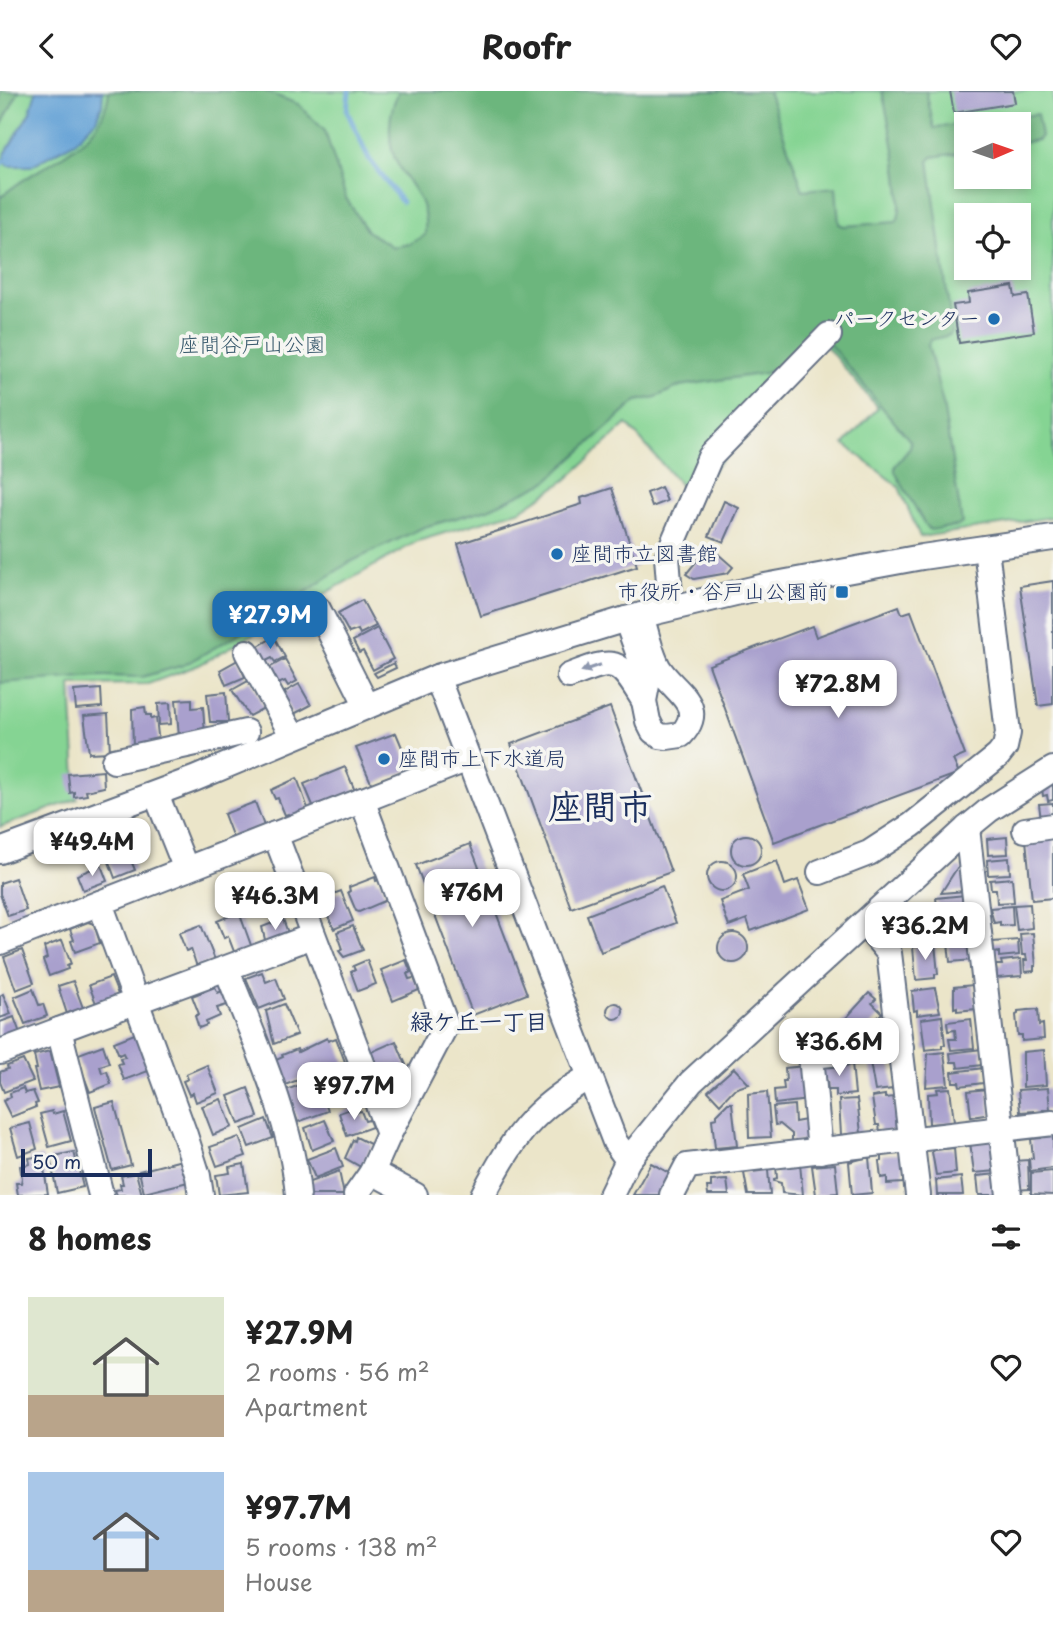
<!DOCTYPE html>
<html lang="en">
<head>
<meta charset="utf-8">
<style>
	:root { --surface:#fff; --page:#f6f6f6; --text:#222; --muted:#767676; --accent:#1f6fb2 }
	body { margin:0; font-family:"Playpen Sans","Klee One",sans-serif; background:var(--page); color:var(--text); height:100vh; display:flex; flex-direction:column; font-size:26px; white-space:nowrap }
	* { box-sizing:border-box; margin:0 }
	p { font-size:23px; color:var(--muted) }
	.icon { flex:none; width:38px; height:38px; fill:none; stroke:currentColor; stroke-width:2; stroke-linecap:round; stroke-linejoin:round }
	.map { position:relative; height:1104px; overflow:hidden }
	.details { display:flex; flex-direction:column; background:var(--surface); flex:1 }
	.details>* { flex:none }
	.needle { width:46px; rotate:88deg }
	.tools { position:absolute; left:954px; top:21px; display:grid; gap:14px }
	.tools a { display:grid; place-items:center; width:77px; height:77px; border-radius:0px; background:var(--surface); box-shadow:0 4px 10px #0003; font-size:35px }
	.scale { position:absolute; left:21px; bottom:18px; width:131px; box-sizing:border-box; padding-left:7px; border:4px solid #1b2f5e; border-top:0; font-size:19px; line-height:24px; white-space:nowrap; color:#1b2f5e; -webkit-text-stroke:5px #f6f6f2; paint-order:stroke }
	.price { position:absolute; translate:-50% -60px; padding:0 16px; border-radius:14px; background:#fff; color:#222; font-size:23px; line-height:46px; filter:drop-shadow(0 2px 4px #0008) }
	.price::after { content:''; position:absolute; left:50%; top:42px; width:21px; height:16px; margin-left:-10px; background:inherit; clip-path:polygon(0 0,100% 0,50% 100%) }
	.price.selected { background:var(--accent); color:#fff }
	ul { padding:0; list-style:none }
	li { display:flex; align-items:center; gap:21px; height:175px; padding:0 28px }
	li span { display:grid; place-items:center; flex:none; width:196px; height:140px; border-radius:0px; color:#555 }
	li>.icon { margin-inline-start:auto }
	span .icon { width:84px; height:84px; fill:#fffc; stroke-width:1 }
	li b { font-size:30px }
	h2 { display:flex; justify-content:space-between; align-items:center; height:84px; padding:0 28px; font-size:30px }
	header { display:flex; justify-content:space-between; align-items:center; height:91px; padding:0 28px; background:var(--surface); font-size:32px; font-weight:700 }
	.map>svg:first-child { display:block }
</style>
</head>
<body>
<header><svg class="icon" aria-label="back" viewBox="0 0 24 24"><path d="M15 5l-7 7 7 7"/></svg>Roofr<svg class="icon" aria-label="heart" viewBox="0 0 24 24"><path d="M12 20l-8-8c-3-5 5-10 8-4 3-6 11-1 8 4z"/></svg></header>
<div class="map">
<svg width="1053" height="1104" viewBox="0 0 1053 1104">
	<rect width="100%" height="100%" fill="#f6f6f2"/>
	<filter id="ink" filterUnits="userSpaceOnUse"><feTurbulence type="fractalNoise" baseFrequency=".0143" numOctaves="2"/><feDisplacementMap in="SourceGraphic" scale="14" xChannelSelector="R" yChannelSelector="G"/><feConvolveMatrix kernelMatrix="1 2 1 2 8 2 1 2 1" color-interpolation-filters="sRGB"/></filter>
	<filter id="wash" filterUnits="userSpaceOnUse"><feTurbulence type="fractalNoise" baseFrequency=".00686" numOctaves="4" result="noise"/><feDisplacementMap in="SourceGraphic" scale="28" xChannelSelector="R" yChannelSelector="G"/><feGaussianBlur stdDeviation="1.57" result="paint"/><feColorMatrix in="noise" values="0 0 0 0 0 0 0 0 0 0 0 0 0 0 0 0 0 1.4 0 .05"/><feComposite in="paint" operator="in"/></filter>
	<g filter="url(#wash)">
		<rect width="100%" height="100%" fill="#ebe5c9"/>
		<path fill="#85d493" stroke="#508278" stroke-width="2" fill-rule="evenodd" d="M 0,0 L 1053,0 L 1053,426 L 920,446 L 899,396 L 844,353 L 878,317 L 821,249 L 691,406 L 627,333 L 566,389 L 521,419 L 418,450 L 199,574 L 148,593 L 71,594 L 77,708 L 0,736 ZM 966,33 L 1018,33 L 1018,86 L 966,86 ZM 966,124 L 1018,124 L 1018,177 L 966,177 Z"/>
		<g fill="#6cb67d" stroke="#44726e" stroke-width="2">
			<polygon points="0,0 19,0 0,37"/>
			<path d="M 109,0 L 264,0 L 298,13 L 325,40 L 346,107 L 367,140 L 393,156 L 409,153 L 425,144 C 425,137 426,129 424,122 C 421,104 406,89 398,74 C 386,52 388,21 399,0 L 768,0 L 803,99 L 836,96 L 839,133 L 844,135 L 896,131 C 909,116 887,23 882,0 L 926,0 L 934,37 L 1037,23 L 1041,45 L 1038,49 L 1019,52 L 1018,33 L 966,33 L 966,61 L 932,66 L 929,69 L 952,239 L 950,244 L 930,249 L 928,254 L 943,313 L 962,432 L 958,435 L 930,439 L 925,434 L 895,381 L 895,375 L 910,357 L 911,351 L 826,249 L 800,267 L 766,282 L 680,295 L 656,306 L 637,310 L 546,391 L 488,418 L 424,436 L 348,472 L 279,520 L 184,574 L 142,586 L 100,585 L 0,592 L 0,107 C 37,71 103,60 109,0 Z"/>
		</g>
		<polygon fill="#63a1d5" stroke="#3f689a" stroke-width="2" points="36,0 103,0 102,14 96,29 75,51 31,75 8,75 3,70 5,63 30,21"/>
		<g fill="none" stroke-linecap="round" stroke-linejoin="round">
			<g stroke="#63a1d5" stroke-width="5">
				<polyline points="349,0 347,20 369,68 402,111"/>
				<polyline points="0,74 3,70"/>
			</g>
		</g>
		<g id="blocks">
			<g fill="#a9a0cd">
				<polygon points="950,0 1013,0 1015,12 954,22"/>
				<polygon points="1013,195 1015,206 1028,204 1034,241 959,252 953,214 969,212 968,202"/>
				<polygon points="661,396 667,410 652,416 647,402"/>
				<polygon points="612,397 637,475 481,525 458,453 582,413 581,407"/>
				<polygon points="724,410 739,417 724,451 709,445"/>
				<polygon points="709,455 733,476 728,482 694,488 686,483"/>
				<polygon points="1053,490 1053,613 1038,615 1020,495"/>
				<polygon points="362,509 376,535 360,543 358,539 349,542 338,522"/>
				<polygon points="899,515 902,523 911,520 965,664 953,669 959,682 774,751 709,574 812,535 816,546"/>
				<polygon points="377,537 393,568 373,579 363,560 359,562 353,550"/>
				<polygon points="274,546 285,566 275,571 272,567 262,572 257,556"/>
				<polygon points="285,568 297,590 288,595 285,590 278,593 269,577"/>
				<polygon points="238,569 245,586 226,594 220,579"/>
				<polygon points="394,572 396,577 377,586 374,582"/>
				<polygon points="250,589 264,617 249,625 232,599"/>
				<polygon points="299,593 311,614 292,624 283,604 286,603 285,601"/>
				<polygon points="101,598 102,616 76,618 74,600"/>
				<polygon points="226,601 228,631 210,631 207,603"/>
				<polygon points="192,608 192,617 203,616 205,644 179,646 176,609"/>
				<polygon points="170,612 171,633 159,634 158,613"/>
				<polygon points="145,616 146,624 151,624 151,628 156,627 159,653 133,656 132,618"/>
				<polygon points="610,616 671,781 571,817 511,653"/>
				<polygon points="108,623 110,661 89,662 84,625"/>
				<polygon points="396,642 411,678 372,694 356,657"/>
				<polygon points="345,676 355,700 314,717 304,693"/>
				<polygon points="103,680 104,696 86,700 87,704 74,706 74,701 70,702 68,683"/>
				<polygon points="297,687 309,720 290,728 288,723 285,724 278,707 275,708 271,699"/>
				<polygon points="1046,694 1053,694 1053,709 1048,710 1047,704 1043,705 1042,697"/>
				<polygon points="255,711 264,735 233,747 224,723"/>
				<polygon points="1053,712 1053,728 1041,729 1039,713"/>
				<polygon points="1053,743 1053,807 1032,809 1026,749"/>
				<circle cx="746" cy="759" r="15"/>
				<polygon points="121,745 135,779 115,787 102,752"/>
				<polygon points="1007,746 1008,763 988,764 987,748"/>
				<polygon points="470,753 527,903 473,924 416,774"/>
				<polygon points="1009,767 1010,783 988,784 987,769"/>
				<circle cx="722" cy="785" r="15"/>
				<polygon points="777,770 785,794 798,789 809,818 751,840 747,828 729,835 720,810 749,799 743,783"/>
				<polygon points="101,774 107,790 83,799 77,784"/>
				<polygon points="957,777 962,777 965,800 941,802"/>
				<polygon points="375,786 376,790 379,789 387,809 359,821 356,820 348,801 350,800 349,796"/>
				<polygon points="15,787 26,819 8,825 0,803 0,792"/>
				<polygon points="1012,787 1014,811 997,812 996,798 991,798 990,789"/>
				<polygon points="662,795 676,832 601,861 587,824"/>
				<polygon points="341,800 353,830 334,838 320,808"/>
				<polygon points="965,804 967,820 938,823 936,807"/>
				<polygon points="1030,813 1032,837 1017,839 1014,814"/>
				<polygon points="1012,815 1013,834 1000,835 1000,831 994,832 990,817"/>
				<polygon points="239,821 252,857 235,863 228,845 224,847 217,830"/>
				<polygon points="967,824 968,847 951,849 948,826"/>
				<polygon points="283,828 289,845 266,853 262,836"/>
				<polygon points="944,829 946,849 925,852 923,832"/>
				<polygon points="88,831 94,833 100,852 75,861 71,850 74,849 70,838"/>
				<polygon points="201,834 215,869 197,876 191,858 186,860 179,842"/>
				<polygon points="353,835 363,859 344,866 339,860 343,858 337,841"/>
				<circle cx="733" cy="857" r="15"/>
				<polygon points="1033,842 1036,875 1034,875 1034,880 1025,881 1024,869 1027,869 1026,864 1022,864 1020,843"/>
				<polygon points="62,849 71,873 67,875 68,878 49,885 43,869 47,867 44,856"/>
				<polygon points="1018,849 1019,864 999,866 999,861 994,862 993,851"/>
				<polygon points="971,850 973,869 950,871 948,852"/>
				<polygon points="935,853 938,883 935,883 935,887 916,889 913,856"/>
				<polygon points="22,859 34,892 16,899 4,866"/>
				<polygon points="1021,868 1022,885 997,887 996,874 1002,874 1001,870"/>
				<polygon points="367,869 376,893 358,900 351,881 355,879 353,875"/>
				<polygon points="406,869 411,881 407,883 409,888 414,887 419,899 393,910 381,879"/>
				<polygon points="262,881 266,891 276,887 284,908 259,918 246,887"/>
				<polygon points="111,886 119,906 97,915 89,894"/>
				<polygon points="73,890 83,917 67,923 58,895"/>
				<polygon points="973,894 976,918 957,920 957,916 954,917 954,896"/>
				<polygon points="215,896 218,902 222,900 227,914 217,917 220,925 206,931 207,934 199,937 195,925 199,923 192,905"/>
				<polygon points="935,897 940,921 917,924 917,919 914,920 912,900"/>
				<polygon points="33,898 39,914 43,913 47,925 25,933 14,906"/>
				<polygon points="869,902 876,908 872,912 882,922 869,936 863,935 851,948 838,936"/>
				<polygon points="3,903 11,923 0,927 0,905"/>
				<circle cx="615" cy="920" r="8"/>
				<polygon points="284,913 297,944 274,953 266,920"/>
				<polygon points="1038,918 1039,934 1043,933 1044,948 1022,950 1022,944 1018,944 1016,924 1018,923 1018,920"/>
				<polygon points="942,925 945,954 942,954 942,957 925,959 921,928"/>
				<polygon points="14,926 21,945 0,953 0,931"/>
				<polygon points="971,928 974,957 951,959 949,948 956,948 955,939 948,940 947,931"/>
				<polygon points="137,942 151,979 124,989 118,973 122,972 120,967 125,966 123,962 119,964 114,951"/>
				<polygon points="327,947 328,950 336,947 345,971 285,994 276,969 283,966 282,964 297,958 298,961"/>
				<polygon points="396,950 409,981 387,994 386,991 382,992 369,962"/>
				<polygon points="103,954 109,972 100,975 102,982 107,980 111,993 90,1001 76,964"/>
				<polygon points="982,958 982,974 958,977 957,971 951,971 950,962"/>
				<polygon points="1044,959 1046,994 1023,996 1023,961"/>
				<polygon points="50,960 59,996 39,1000 34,978 37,978 34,964"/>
				<polygon points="944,961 948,994 926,996 928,963"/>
				<polygon points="885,966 886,971 891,971 893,998 875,1000 870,971"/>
				<polygon points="23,969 33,990 4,1001 0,991 0,981 8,978 7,975"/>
				<polygon points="852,972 855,1003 836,1005 836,999 828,999 827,990 821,991 820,975"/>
				<polygon points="207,974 218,1002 196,1011 193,1002 189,1004 183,990 188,988 186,983"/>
				<polygon points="805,975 808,1009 775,1013 774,999 784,998 783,990 786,990 785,977"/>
				<polygon points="734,977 749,993 734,998 720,1013 708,1000"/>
				<polygon points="984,977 983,992 960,995 959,991 953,991 952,981"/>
				<polygon points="316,988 328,1020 298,1031 286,999"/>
				<polygon points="23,997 25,1002 33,1000 38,1012 35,1013 36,1016 11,1026 3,1010 11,1006 10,1002"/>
				<polygon points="248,997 258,1026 239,1033 228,1005"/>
				<polygon points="950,997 954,1031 929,1033 928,1003 938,1002 937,998"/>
				<polygon points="1048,997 1050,1019 1043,1019 1044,1023 1034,1024 1034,1020 1020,1021 1018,999"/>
				<polygon points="988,998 991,1023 971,1026 968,1000"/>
				<polygon points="767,1001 771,1046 749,1047 748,1003"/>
				<polygon points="885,1004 885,1007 894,1006 897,1039 880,1041 879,1034 876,1034 872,1006"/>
				<polygon points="221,1008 232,1036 213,1044 202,1015"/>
				<polygon points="857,1008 861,1042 841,1044 839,1009"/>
				<polygon points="114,1011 131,1074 112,1079 95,1016"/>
				<polygon points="728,1012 732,1012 737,1055 715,1057 712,1028 717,1027 717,1023"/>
				<polygon points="794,1014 795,1031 806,1029 808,1050 792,1051 792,1043 780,1033 775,1034 773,1016"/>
				<polygon points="355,1016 357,1021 361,1020 365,1030 369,1029 372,1036 347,1045 339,1022"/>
				<polygon points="52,1020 53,1023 63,1020 71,1050 49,1056 40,1023"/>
				<polygon points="266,1028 273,1047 249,1056 242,1038"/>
				<polygon points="325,1029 334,1050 312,1059 305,1037"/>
				<polygon points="30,1032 37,1058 18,1065 10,1037"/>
				<polygon points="1048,1043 1048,1045 1053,1045 1053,1077 1030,1080 1029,1068 1033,1067 1031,1048 1041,1047 1041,1044"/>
				<polygon points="239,1046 246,1065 217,1075 210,1056"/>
				<polygon points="356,1046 372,1054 361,1076 345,1067 353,1049 355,1050"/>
				<polygon points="994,1048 997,1080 974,1082 970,1051"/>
				<polygon points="336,1057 343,1076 315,1087 307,1068"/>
				<polygon points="954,1057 956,1082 936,1084 932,1061 933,1059"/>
				<polygon points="74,1061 83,1096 57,1102 50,1066"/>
				<polygon points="892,1063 903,1063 903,1092 887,1093 887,1086 881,1087 879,1070 882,1070 882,1064"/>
				<polygon points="42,1065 48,1103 18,1104 16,1092 21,1092 22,1087 20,1075 30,1073 29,1067"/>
				<polygon points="869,1066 872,1102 852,1104 849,1071"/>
				<polygon points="182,1069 188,1091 144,1102 139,1080"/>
				<polygon points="1028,1069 1029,1098 1016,1099 1014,1070"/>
				<polygon points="651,1072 671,1083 659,1104 633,1104"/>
				<polygon points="244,1073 248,1101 219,1104 216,1084 230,1082 229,1076"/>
				<polygon points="800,1073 803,1104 782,1102 781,1092 774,1090 774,1088 777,1087 776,1075"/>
				<polygon points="835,1073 838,1102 816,1104 812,1075"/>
				<polygon points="768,1079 770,1104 748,1104 744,1082"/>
				<polygon points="339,1080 344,1104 311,1104 307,1092"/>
				<polygon points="1053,1080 1053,1104 1031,1103 1031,1082"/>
				<polygon points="136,1082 142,1104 117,1104 115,1099 121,1098 120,1093 123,1093 121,1085"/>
				<polygon points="998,1083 1000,1104 979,1104 977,1085"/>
				<polygon points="961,1086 963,1104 937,1104 936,1089"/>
				<polygon points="727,1089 729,1104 708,1104 707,1096 711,1096 711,1090"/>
			</g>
		</g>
	</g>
	<g filter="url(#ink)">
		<use href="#blocks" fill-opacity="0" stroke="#646f83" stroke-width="2"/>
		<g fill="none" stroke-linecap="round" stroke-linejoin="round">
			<defs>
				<g id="minor">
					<polyline points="671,516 667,466 710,366 829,244"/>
					<polyline points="318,518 367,615"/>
					<path d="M 626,528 L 648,589 L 644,610 L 648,630 L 653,640 L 660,645 L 667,646 L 681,644 C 709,614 672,600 658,576 C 650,561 646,540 641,524"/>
					<polyline points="247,561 293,646"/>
					<path d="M 569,585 C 615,567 618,566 644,610"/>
					<polyline points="437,586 615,1051 628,1069"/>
					<polyline points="114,670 246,641"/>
					<polyline points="156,703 186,778"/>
					<polyline points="362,709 446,934 389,1043"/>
					<polyline points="967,737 1009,1104"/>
					<polyline points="1025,739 1053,735"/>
					<polyline points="275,743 389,1043 372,1081"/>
					<polyline points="0,760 194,688 437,586 626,528 765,495 922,466 1053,447"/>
					<polyline points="820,781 869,762 912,734 998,665 1005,656 1008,642 986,457"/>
					<polyline points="100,812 185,1044 198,1085 201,1104"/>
					<polyline points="864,832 889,862 918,1104"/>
					<polyline points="0,851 468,668"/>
					<path d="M 227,879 C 255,951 291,1026 298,1104"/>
					<polyline points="59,939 313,845"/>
					<polyline points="0,961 59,939 101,1104"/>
					<polyline points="820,1060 811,965 901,956"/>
					<polyline points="356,1104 372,1081 415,1104"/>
					<path d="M 483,1104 C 512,1047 533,1018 589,986"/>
					<polyline points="611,1104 628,1069 691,991 967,737 989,719 1053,678"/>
					<polyline points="672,1104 687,1075 1053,1032"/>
				</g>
			</defs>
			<use href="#minor" stroke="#646f83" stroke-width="28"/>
			<use href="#minor" stroke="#fff" stroke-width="24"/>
		</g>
		<defs><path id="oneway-solid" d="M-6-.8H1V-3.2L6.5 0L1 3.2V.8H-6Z" transform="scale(1.75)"/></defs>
		<use fill="#8d97ae" href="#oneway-solid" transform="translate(591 577) rotate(161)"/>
	</g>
	<g fill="#1f6fb2" stroke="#f6f6f2" stroke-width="2.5">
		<circle cx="994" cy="228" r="7"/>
		<circle cx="557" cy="463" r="7"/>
		<rect x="835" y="494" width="14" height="14" rx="3.5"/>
		<circle cx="384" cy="668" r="7"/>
	</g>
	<g text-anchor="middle" stroke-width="7" stroke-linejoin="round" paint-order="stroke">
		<g font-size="21" fill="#1b2f5e" stroke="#f6f6f2" text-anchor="end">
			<text x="980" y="235">パークセンター</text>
			<text x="571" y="470" text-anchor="start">座間市立図書館</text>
			<text x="828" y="508">市役所・谷戸山公園前</text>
			<text x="398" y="675" text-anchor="start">座間市上下水道局</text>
		</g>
		<g font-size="21" fill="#36586b" stroke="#f6f6f2">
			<text x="252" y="261">座間谷戸山公園</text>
		</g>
		<g font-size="23" font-weight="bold" fill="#1b2f5e" stroke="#f6f6f2">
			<text x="479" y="939">緑ケ丘一丁目</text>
		</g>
		<g font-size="35" font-weight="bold" fill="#1b2f5e" stroke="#f6f6f2">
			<text x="600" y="728">座間市</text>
		</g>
	</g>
</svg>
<div class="tools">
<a><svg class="needle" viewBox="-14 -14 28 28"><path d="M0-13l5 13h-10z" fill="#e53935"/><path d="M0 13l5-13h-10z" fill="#767676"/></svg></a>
<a><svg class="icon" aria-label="locate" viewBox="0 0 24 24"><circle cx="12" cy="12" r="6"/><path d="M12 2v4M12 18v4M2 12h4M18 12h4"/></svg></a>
</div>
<div class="scale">50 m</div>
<b class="price selected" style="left:270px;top:560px">¥27.9M</b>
<b class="price" style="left:838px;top:629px">¥72.8M</b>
<b class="price" style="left:92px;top:787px">¥49.4M</b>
<b class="price" style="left:472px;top:838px">¥76M</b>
<b class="price" style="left:275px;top:841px">¥46.3M</b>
<b class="price" style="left:925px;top:871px">¥36.2M</b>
<b class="price" style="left:839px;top:987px">¥36.6M</b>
<b class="price" style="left:354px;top:1031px">¥97.7M</b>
</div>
<section class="details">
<h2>8 homes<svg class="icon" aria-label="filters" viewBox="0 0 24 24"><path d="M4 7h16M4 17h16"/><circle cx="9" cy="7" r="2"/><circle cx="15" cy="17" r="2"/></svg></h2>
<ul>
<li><span style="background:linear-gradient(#dfe7d0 70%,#b9a48a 0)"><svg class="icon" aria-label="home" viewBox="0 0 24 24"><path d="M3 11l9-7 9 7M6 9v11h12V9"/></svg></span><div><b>¥27.9M</b><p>2 rooms · 56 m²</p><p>Apartment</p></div><svg class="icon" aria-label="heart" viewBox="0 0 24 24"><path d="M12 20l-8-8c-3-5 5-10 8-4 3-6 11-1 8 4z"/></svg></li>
<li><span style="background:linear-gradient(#a9c7e8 70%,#b9a48a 0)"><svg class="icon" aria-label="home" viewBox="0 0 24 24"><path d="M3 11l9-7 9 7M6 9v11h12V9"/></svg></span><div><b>¥97.7M</b><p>5 rooms · 138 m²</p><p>House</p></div><svg class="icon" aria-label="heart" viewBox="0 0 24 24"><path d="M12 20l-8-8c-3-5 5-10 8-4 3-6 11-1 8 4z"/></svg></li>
</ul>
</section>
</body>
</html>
